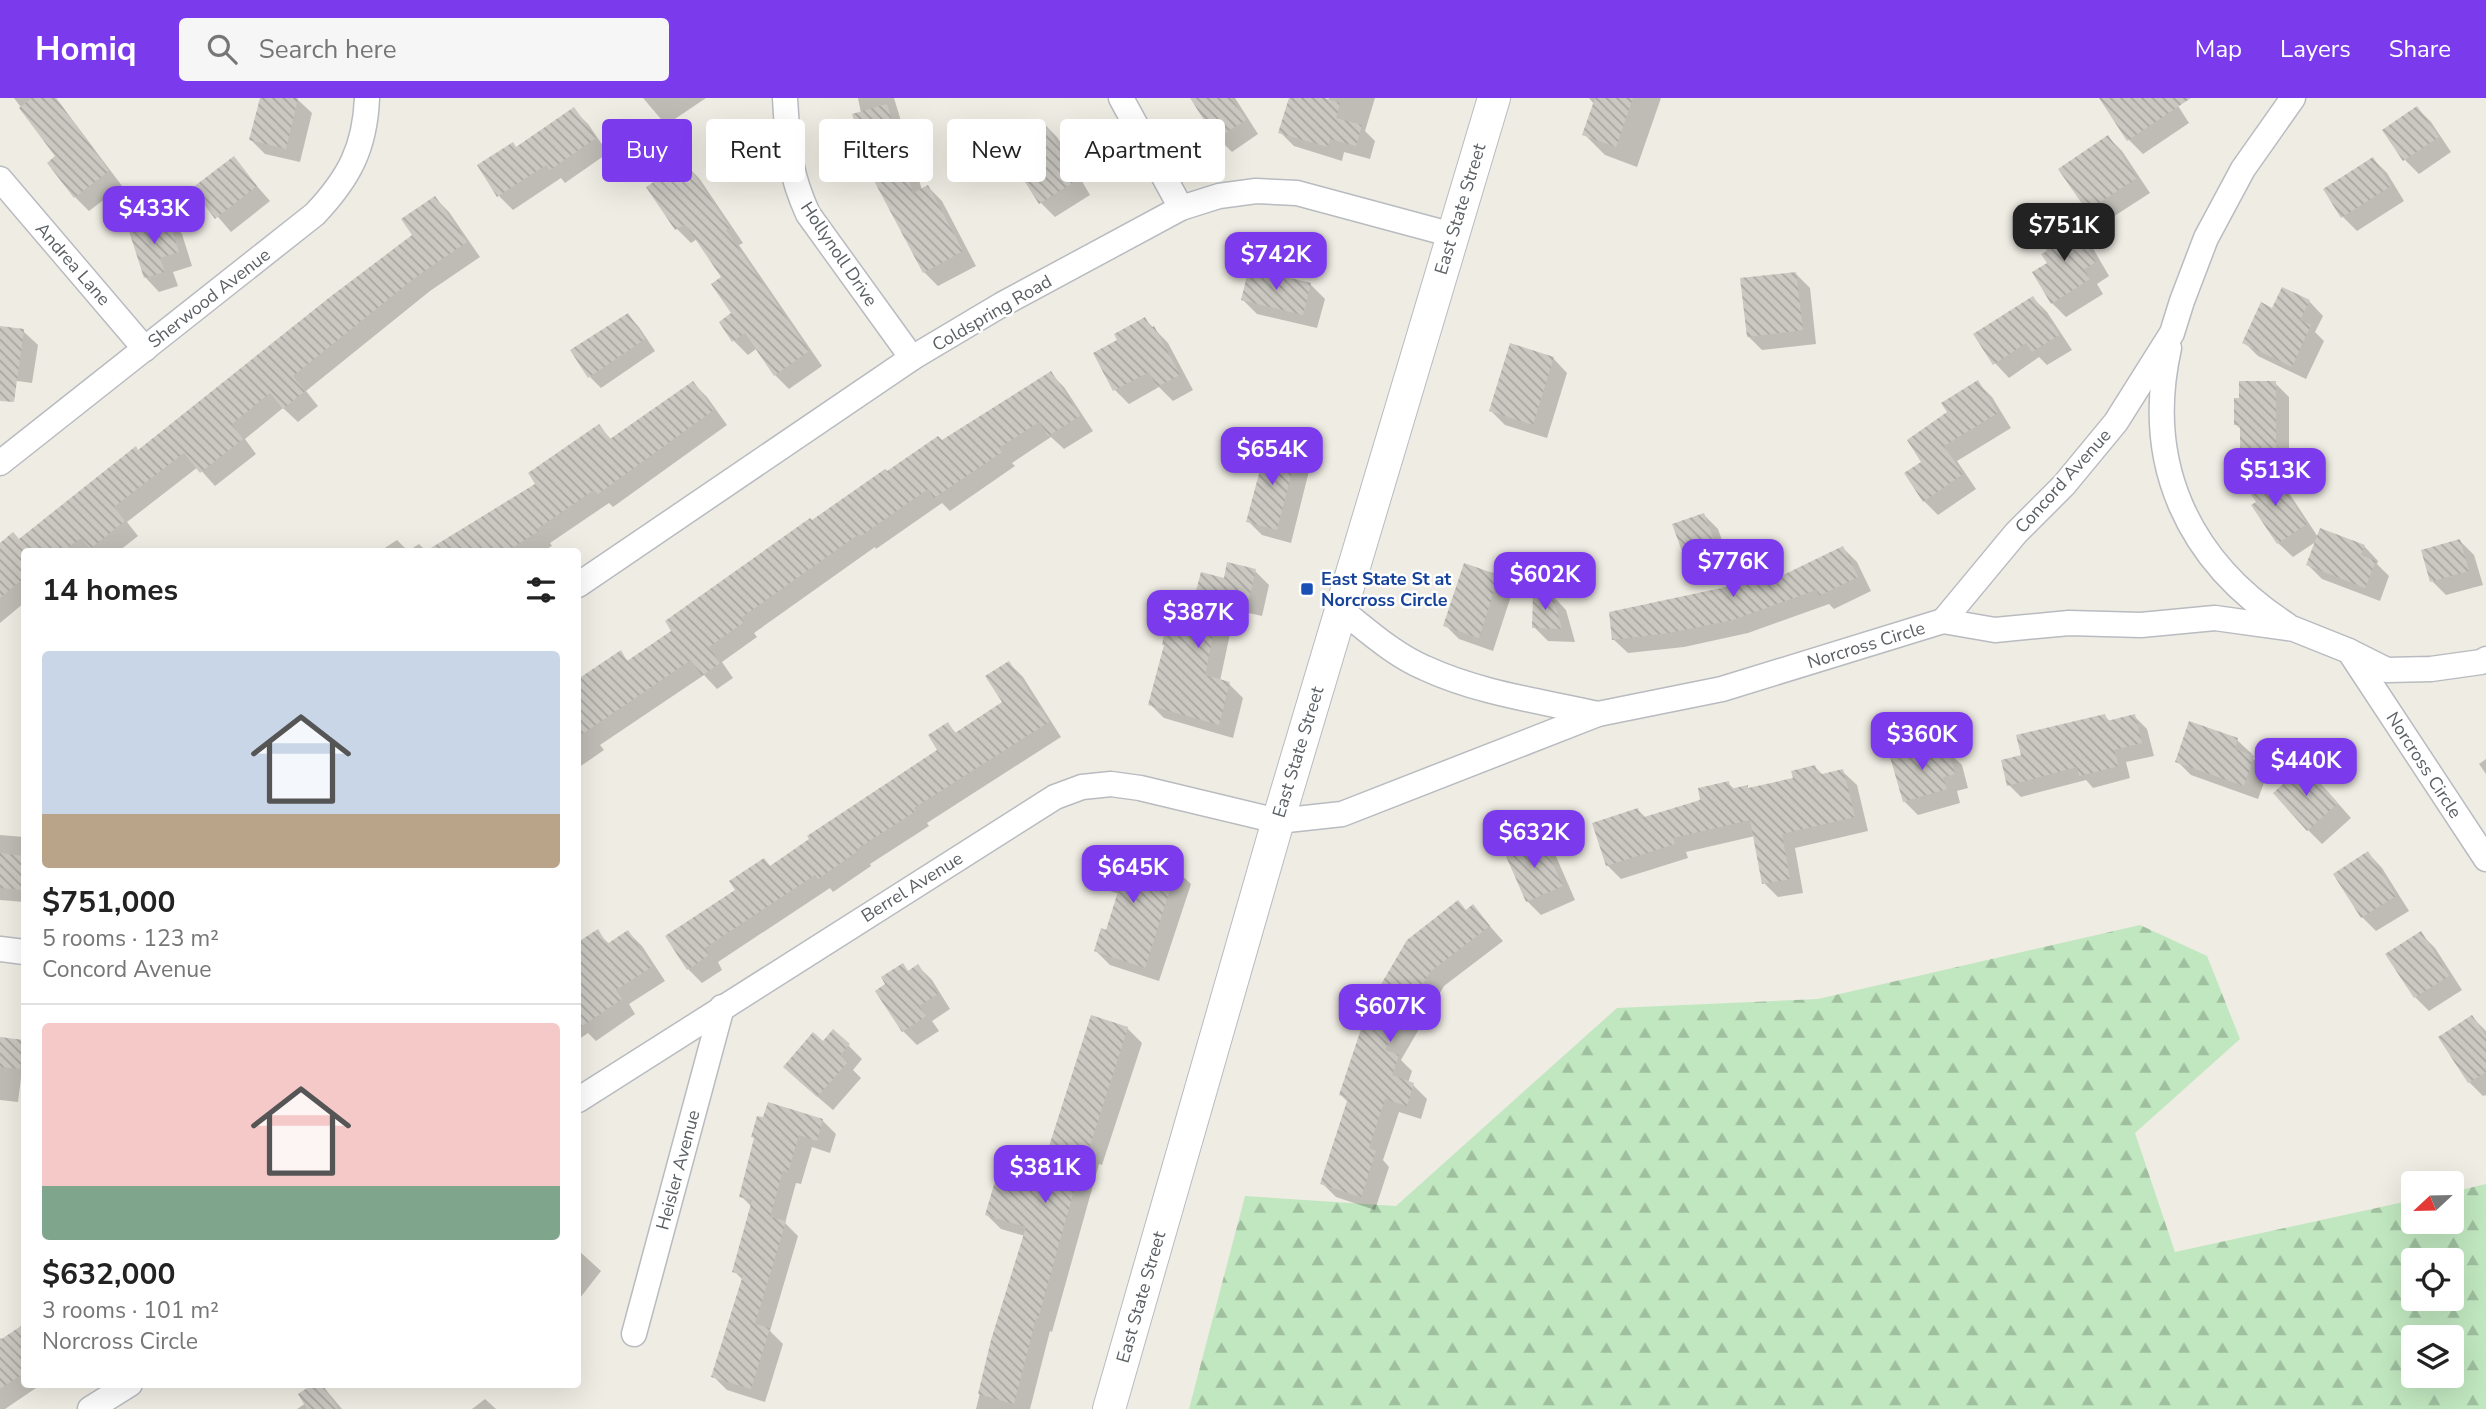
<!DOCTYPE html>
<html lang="en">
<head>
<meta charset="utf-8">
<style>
	:root { --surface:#fff; --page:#f6f6f6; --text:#222; --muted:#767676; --line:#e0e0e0; --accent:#7c3aed }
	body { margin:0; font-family:"Nunito Sans",sans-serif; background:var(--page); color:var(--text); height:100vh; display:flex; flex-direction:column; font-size:26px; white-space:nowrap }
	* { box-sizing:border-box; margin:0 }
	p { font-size:23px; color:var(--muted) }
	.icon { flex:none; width:38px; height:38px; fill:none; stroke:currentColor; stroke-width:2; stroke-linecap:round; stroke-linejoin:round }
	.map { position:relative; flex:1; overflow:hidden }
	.sheet { position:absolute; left:21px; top:450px; width:560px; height:840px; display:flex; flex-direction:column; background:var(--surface); border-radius:7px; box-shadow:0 7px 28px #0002 }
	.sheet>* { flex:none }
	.top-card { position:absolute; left:602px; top:21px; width:665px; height:63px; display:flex; gap:14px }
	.needle { width:46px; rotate:248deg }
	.fabs { position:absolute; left:2401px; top:1073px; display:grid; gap:14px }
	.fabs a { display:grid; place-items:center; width:63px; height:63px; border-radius:7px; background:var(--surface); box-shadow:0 7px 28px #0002; font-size:35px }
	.price { position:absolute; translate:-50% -60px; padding:0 16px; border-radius:14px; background:var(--accent); color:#fff; font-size:23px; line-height:46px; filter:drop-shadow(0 2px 4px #0008) }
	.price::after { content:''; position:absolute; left:50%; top:42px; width:21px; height:16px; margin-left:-10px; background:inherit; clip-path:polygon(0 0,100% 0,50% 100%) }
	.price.selected { background:#222; color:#fff }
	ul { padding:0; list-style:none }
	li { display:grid; align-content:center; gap:14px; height:371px; padding:0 21px }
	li+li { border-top:2px solid var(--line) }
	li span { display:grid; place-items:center; height:217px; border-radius:7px; color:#555 }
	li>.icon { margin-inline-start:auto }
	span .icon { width:126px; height:126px; fill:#fffc; stroke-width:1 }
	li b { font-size:30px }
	h2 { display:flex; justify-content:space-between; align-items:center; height:84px; padding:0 21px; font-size:30px }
	.pill { padding:0 24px; border-radius:7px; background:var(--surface); box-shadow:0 7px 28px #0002; font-size:24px; line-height:63px }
	.pill.selected { background:var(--accent); color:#fff }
	header { display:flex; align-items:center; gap:42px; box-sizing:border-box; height:98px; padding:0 35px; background:var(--accent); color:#fff }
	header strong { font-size:33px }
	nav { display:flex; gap:38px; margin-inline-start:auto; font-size:24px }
	.search { width:490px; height:63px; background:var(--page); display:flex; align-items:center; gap:18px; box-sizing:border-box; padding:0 24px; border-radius:7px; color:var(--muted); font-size:26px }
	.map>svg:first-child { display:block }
</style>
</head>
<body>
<header>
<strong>Homiq</strong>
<div class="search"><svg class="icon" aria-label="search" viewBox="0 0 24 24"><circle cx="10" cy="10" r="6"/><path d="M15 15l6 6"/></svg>Search here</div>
<nav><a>Map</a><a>Layers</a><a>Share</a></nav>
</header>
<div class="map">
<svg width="2486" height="1311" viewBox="0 0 2486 1311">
	<defs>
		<pattern id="forest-firs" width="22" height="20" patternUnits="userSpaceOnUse" patternTransform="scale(1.75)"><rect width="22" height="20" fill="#c0e7bf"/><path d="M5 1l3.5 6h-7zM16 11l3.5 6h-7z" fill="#9fbf9f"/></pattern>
		<pattern id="building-back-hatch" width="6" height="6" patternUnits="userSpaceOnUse" patternTransform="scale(1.75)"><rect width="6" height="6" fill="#cbc8c2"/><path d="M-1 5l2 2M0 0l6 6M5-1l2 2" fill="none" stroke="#a8a6a1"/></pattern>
	</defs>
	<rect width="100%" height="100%" fill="#efece3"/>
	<path fill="url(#forest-firs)" fill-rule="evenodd" d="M 2140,827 L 2207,858 L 2240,941 L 2135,1035 L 2175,1154 L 2413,1102 L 2413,1124 L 2452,1124 L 2452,1094 L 2486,1086 L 2486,1311 L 1189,1311 L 1245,1098 L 1396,1108 L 1617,910 L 1818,901 ZM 2413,1162 L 2452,1162 L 2452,1200 L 2413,1200 ZM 2413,1239 L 2452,1239 L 2452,1278 L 2413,1278 Z"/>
	<g fill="#0003">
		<polygon points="14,0 56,0 122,88 89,113 75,99 49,65 58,59"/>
		<polygon points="261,0 297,1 312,15 300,64 265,56 251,42"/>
		<polygon points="643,0 706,0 666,27"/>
		<polygon points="858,0 894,0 922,92 928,89 942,103 976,168 938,188 924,174 861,15"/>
		<polygon points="1192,0 1235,0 1258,36 1232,54 1218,40"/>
		<polygon points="1290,0 1319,0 1328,3 1329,0 1375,0 1365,33 1375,43 1370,61 1344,54 1342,63 1294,48 1280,34"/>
		<polygon points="1589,0 1661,0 1637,69 1605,57 1584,36 1594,6"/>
		<polygon points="2118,0 2173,0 2189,25 2143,56 2129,42"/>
		<polygon points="2417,10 2431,24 2451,54 2419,76 2405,62 2385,33"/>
		<polygon points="574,12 588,26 608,55 565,85 561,80 513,112 499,98 517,51"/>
		<polygon points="1043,25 1057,39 1081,77 1079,78 1090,97 1055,119 1041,105 1016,67"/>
		<polygon points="2108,39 2122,53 2150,95 2102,126 2088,112 2060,71"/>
		<polygon points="233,61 270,103 231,134 194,91"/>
		<polygon points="2373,61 2387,75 2404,103 2357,133 2343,119"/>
		<polygon points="685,66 699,80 743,145 739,147 822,268 789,291 775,277 756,251 748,257 734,243 733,216 724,179 697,141 691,145 677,131 649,90"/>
		<polygon points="435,100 449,114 480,159 430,193 306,293 318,308 298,324 283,310 245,341 256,356 215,388 198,369 127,424 138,438 119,453 24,453 24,505 0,525 0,447 19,443 139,354 414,137"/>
		<polygon points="168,122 182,136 192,168 173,174 178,188 159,194 145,179"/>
		<polygon points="2072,126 2087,140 2109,178 2097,186 2103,196 2066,219 2052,205"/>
		<polygon points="1796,176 1810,190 1816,246 1762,252 1748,238"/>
		<polygon points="1311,187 1325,201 1317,230 1257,216 1243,202"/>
		<polygon points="2033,200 2047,214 2072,252 2047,267 2039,259 2009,280 1995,265"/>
		<polygon points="2309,203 2323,218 2315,234 2324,243 2306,281 2258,258 2244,244 2273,212"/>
		<polygon points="628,217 639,229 655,253 601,290 590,279"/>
		<polygon points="1145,221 1168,245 1193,292 1173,303 1159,289 1129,306 1115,292 1119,243"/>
		<polygon points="0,230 23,233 38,247 32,285 3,281 0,278"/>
		<polygon points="1553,260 1567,275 1547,340 1505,327 1491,313"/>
		<polygon points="1050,275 1064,289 1093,333 1064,351 1051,339 1012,365 1015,368 950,413 942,405 876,451 875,449 754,535 757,539 722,564 733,580 717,591 704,577 600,647 604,652 578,670 578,585 620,555 629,564 674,534 812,424"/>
		<polygon points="693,285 707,299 727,327 613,409 609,405 550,445 552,448 543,453 429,453 537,386 599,329 612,342"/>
		<polygon points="1978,285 1992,299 2011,330 1957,363 1976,391 1938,417 1924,403 1949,315"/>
		<polygon points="2275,285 2289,299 2289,369 2256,369 2242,355 2242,332 2235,326"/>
		<polygon points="1296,355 1310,369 1291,445 1262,437 1248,423"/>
		<polygon points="2271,374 2285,389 2318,439 2364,448 2378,463 2377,466 2389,478 2380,503 2322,481 2308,467 2317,443 2293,459 2278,445"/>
		<polygon points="1704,417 1718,431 1728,459 1699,469 1684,455"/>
		<polygon points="397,442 408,453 419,446 426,453 380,453"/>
		<polygon points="2460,443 2474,457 2483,487 2446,497 2432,483"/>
		<polygon points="1843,450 1857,464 1871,493 1834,511 1829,506 1748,535 1684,549 1628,555 1613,541 1742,487 1770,470 1780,480"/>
		<polygon points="1255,473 1269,487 1262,518 1235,512 1220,583 1229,586 1243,600 1233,640 1164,620 1150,606 1165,548 1189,529 1225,482"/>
		<polygon points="1498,478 1513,492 1493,553 1459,541 1445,527"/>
		<polygon points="1552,497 1566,512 1575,544 1548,543 1534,529"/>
		<polygon points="1009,565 1023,579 1061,639 927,725 929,728 870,766 871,768 833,794 830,790 718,864 722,872 702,885 688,871 738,793 764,762 771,769 940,653 948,627 957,636 1004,605"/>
		<polygon points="2105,618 2110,624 2134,618 2147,631 2154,658 2126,664 2130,680 2093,690 2086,682 2021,699 2009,687 2023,658"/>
		<polygon points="2190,625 2237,642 2252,656 2251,659 2268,674 2258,701 2191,677 2177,663"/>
		<polygon points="1936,649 1942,655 1947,653 1962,667 1968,690 1957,693 1960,705 1918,717 1904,703"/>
		<polygon points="2486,661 2486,676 2479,666"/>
		<polygon points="1815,669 1823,677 1842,673 1857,687 1868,733 1795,750 1803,795 1778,799 1764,785 1755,738 1686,754 1688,760 1621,781 1607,767 1638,712 1646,720 1703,703 1728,685 1735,692 1747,689 1750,691 1795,681"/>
		<polygon points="2318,683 2351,720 2322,746 2308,732"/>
		<polygon points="0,737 24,739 24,804 0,802"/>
		<polygon points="1541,742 1555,756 1575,802 1541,817 1527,803"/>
		<polygon points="1103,751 1176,772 1191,786 1159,883 1110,867 1096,853 1108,834 1119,796 1110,793 1096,779"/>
		<polygon points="2368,755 2382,770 2409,813 2376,833 2362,819"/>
		<polygon points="1473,809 1503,843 1444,888 1401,962 1412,973 1408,985 1413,987 1427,1001 1421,1021 1399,1014 1383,1062 1389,1069 1375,1112 1336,1099 1322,1085 1348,1004 1341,997 1467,813"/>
		<polygon points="628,834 642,848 665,883 629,906 635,916 596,943 588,935 578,942 578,853 601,838 609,846"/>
		<polygon points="2421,836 2435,850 2462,892 2429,913 2415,899"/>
		<polygon points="903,868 909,874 918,868 932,882 950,911 932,923 939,933 917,947 903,933 888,887"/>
		<polygon points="1092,919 1128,931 1142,945 1102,1067 1099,1066 1052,1234 1050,1233 1030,1311 976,1311 993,1243 1025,1138 1001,1131 987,1117 1045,1066"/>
		<polygon points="2472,919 2486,933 2486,997 2483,998 2469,984 2441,939"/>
		<polygon points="0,941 10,942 24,956 18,1004 0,1002"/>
		<polygon points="823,945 848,947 862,961 853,972 861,980 833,1012 799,983"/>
		<polygon points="764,1022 822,1022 836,1036 830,1055 812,1049 801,1086 796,1085 785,1125 798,1138 770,1233 783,1246 765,1304 727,1292 713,1278 743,1182 734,1173 752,1109 741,1098"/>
		<polygon points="578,1152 601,1173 580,1200 578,1198"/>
		<polygon points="24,1228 24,1286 42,1286 5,1311 0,1311 0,1240 3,1242"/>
		<polygon points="321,1286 342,1311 297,1311 306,1305"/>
		<polygon points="485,1301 496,1311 472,1311"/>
	</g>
	<g fill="url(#building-back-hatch)">
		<polygon points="32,0 56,0 109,73 74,100 47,65 55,58 19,10"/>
		<polygon points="260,0 298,0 286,51 249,42"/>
		<polygon points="1190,0 1231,0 1246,22 1216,41"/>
		<polygon points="1289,0 1325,0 1340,5 1336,20 1362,27 1356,48 1330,41 1328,49 1278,35"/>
		<polygon points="1595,0 1633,0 1616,49 1582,37"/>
		<polygon points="2099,0 2191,0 2127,43"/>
		<polygon points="887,6 913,95 928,87 963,153 923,175 871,77 852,16"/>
		<polygon points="2417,8 2439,39 2403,63 2382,32"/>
		<polygon points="574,9 596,40 550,72 546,67 497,99 477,67 513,44 516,49"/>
		<polygon points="1043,23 1068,62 1066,64 1077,82 1039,106 1014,67 1017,64 1006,46"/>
		<polygon points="2108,37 2137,80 2087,113 2058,71"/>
		<polygon points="234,58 257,88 215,121 192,90"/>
		<polygon points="2373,59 2391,88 2341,120 2323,91"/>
		<polygon points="685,63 730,130 726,132 809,253 774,278 745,235 732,244 719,224 731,215 711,186 721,179 685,126 675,132 646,89"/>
		<polygon points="435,98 467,144 416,179 293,278 305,293 283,311 270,295 232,326 243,341 200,375 184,355 114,409 125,423 90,451 81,440 64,453 24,453 24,480 0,500 0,445 13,434 19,441 136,348 138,352 330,199 412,137 401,121"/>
		<polygon points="168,120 179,154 160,160 165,174 144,180 129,133"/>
		<polygon points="2073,123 2096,164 2084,171 2090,181 2051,206 2032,174 2047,165 2041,156 2047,153 2041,143"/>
		<polygon points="1249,170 1311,185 1303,217 1241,202"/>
		<polygon points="1796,174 1803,232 1747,239 1740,180"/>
		<polygon points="2282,189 2310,202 2300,222 2311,227 2292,269 2242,245 2261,204 2272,210"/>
		<polygon points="2033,198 2059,237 2032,254 2026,245 1993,267 1973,236"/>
		<polygon points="628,215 645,241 588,280 570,252"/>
		<polygon points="1145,219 1151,230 1154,228 1180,277 1157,289 1149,274 1113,293 1093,255 1117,242 1114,236"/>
		<polygon points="0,228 24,231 14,304 0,303"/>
		<polygon points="1510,245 1554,259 1533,327 1489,313"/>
		<polygon points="1051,273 1080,318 1048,338 1039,324 999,350 1002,354 934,400 928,391 861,438 859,436 741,520 744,524 709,549 720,565 702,578 691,562 578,639 578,581 621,552 627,563 671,533 665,523 810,420 812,422 885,371 887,373 938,338 942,342"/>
		<polygon points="1978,282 1998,315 1944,348 1963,376 1923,404 1904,375 1921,364 1907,342 1947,314 1941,305"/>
		<polygon points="693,283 714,312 598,396 594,392 537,431 539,433 507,453 426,453 535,386 528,375 599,326 610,341"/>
		<polygon points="2239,283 2276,283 2276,356 2240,356 2240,327 2234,327 2234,300 2239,300"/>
		<polygon points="1267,346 1297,354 1277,432 1246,424"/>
		<polygon points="2271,372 2307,426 2277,446 2251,407 2256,404 2246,389"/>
		<polygon points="1704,415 1715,445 1683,456 1672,426"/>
		<polygon points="2320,430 2365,447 2361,457 2376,463 2365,490 2306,467"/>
		<polygon points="2460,441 2469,473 2430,484 2421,452"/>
		<polygon points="1843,448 1858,479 1819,498 1816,492 1733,522 1669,535 1612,542 1609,514 1740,486 1738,479 1770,468 1775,481"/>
		<polygon points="1227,464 1256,471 1248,505 1221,499 1205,577 1230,584 1219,627 1148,607 1164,547 1162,547 1167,522 1187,527 1201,474 1224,480"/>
		<polygon points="1464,465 1499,477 1479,540 1443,528"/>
		<polygon points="1533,495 1552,496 1562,531 1532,530"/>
		<polygon points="1009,563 1049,624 914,710 916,713 857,751 858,753 818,781 815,777 705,850 709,857 687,872 665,838 735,792 729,783 764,760 770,768 809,741 807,738 937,652 928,637 948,624 955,635 1002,604 985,578"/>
		<polygon points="2105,616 2107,623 2135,616 2142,645 2114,652 2119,668 2079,678 2077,669 2007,688 2001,662 2021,657 2016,637"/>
		<polygon points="2189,623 2238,640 2235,651 2254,658 2244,688 2175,664"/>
		<polygon points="1936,647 1938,654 1948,651 1955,676 1943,679 1947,691 1903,704 1890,659"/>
		<polygon points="1815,667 1818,677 1843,671 1855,719 1782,736 1790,781 1762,786 1750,722 1673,740 1675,746 1606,768 1592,725 1638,710 1641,720 1700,702 1698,690 1729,683 1730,691 1748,687 1748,690 1793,680 1791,673"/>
		<polygon points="2304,667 2338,705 2307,733 2273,695"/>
		<polygon points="1541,740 1563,788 1526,804 1505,756"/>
		<polygon points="1102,749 1177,770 1145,870 1094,853 1101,830 1106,832 1120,787 1094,779"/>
		<polygon points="2368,753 2396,798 2361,820 2333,776"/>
		<polygon points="0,755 24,758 24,792 0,790"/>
		<polygon points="1458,802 1466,812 1473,806 1490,828 1430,874 1385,952 1399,957 1392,977 1414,985 1407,1008 1385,1001 1369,1050 1376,1053 1361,1099 1320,1086 1348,1000 1339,997 1369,907 1407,842"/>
		<polygon points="598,831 607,846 628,832 652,869 616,892 622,901 578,931 578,844"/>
		<polygon points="2421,833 2449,878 2414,900 2385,856"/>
		<polygon points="903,865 908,873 918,866 938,896 919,908 926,918 902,934 875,893 885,886 881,879"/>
		<polygon points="1091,917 1128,929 1088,1054 1085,1053 1038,1221 1036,1220 1014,1306 978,1296 991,1242 1026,1129 985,1117 1004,1053 1044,1064"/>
		<polygon points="2472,917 2486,938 2486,974 2468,985 2438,939"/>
		<polygon points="833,931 850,946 840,957 848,964 817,999 783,969 813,934 823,943"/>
		<polygon points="0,939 24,942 20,971 0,969"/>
		<polygon points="768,1004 823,1021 817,1043 799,1037 788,1074 783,1072 770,1119 786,1123 755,1226 770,1230 751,1291 711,1279 743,1177 732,1174 752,1102 739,1099 754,1040 751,1039 757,1018 763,1019"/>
		<polygon points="24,1226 24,1275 0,1291 0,1242"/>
		<polygon points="313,1286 322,1286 338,1311 307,1311 298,1296"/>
	</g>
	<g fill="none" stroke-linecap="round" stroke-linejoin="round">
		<defs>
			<g id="minor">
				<path d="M 785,0 C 788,47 788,72 808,116 L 912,260"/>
				<polyline points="1121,0 1181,110"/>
				<polyline points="0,81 145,251"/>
				<path d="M 2169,250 C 2143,366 2188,463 2287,527"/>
				<path d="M 0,365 L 315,116 C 349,80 365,50 367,0"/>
				<polyline points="578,487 912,260 1001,207 1181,110 1219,98 1256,93 1297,95 1453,137"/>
				<path d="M 1340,511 C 1367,532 1394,557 1425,570 C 1479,595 1540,603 1598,616"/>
				<polyline points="1943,523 2016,435 2064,387 2116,324 2172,235 2182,203 2206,140 2243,71 2293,0"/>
				<polyline points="2349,553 2387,572 2431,571 2481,564 2486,561"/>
				<polyline points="0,851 24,854"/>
				<polyline points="578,1002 1055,699 1082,689 1111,686 1140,690 1278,723 1342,716 1598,616 1722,591 1943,523 1995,532 2069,525 2141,527 2215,520 2294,531 2349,553 2486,761"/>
				<polyline points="634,1236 722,909"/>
				<polyline points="90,1311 130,1286"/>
			</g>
			<polyline id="tertiary" points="1109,1311 1278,723 1494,0"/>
		</defs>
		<use href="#minor" stroke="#b8bbc0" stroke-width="27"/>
		<use href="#tertiary" stroke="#b8bbc0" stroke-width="34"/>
		<use href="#minor" stroke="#fff" stroke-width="24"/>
		<use href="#tertiary" stroke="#fff" stroke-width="32"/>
	</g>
	<rect fill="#1a4fb4" stroke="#fff" stroke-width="2.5" x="1300" y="484" width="14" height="14" rx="3.5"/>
	<g text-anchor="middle" stroke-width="5" stroke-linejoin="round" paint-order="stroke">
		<g font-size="18" fill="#5b6064" stroke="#fff">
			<text transform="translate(1460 111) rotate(-73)" y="6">East State Street</text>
			<text transform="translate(839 156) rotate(56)" y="6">Hollynoll Drive</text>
			<text transform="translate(73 166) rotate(49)" y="6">Andrea Lane</text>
			<text transform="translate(209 200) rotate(-38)" y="6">Sherwood Avenue</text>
			<text transform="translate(992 215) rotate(-30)" y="6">Coldspring Road</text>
			<text transform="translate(2063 383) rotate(-48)" y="6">Concord Avenue</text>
			<text transform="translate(1866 547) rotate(-17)" y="6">Norcross Circle</text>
			<text transform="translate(1298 654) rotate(-73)" y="6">East State Street</text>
			<text transform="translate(2424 667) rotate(57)" y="6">Norcross Circle</text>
			<text transform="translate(912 789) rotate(-32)" y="6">Berrel Avenue</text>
			<text transform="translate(678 1072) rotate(-75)" y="6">Heisler Avenue</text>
			<text transform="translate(1141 1199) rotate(-74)" y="6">East State Street</text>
		</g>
		<g font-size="18" font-weight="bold" fill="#164399" stroke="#fff" text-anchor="start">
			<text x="1321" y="487">East State St at<tspan x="1321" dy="21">Norcross Circle</tspan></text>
		</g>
	</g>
</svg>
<div class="fabs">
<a><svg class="needle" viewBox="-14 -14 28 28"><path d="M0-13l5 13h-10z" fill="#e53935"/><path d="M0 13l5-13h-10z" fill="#767676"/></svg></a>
<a><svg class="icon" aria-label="locate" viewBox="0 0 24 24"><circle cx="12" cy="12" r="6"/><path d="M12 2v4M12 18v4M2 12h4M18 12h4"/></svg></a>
<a><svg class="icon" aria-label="layers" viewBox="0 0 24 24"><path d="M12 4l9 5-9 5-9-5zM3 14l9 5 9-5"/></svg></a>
</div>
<b class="price" style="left:154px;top:148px">$433K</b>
<b class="price selected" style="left:2064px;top:165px">$751K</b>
<b class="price" style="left:1276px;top:194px">$742K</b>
<b class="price" style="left:1272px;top:389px">$654K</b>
<b class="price" style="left:2275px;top:410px">$513K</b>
<b class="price" style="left:1733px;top:501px">$776K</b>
<b class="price" style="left:1545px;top:514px">$602K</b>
<b class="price" style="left:1198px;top:552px">$387K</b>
<b class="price" style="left:1922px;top:674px">$360K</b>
<b class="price" style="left:2306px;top:700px">$440K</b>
<b class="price" style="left:1534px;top:772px">$632K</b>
<b class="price" style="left:1133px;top:807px">$645K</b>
<b class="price" style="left:1390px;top:946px">$607K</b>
<b class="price" style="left:1045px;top:1107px">$381K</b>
<div class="top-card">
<a class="pill selected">Buy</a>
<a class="pill">Rent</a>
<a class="pill">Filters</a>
<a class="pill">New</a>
<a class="pill">Apartment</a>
</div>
<section class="sheet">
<h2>14 homes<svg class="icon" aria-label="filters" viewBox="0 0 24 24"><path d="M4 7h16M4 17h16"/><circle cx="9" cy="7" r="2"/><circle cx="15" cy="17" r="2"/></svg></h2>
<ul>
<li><span style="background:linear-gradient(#c9d6e8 75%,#b9a48a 0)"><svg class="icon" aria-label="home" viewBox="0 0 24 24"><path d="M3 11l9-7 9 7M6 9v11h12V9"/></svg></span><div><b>$751,000</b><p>5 rooms · 123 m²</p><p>Concord Avenue</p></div></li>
<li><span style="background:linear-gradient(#f6c9c9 75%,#7fa58c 0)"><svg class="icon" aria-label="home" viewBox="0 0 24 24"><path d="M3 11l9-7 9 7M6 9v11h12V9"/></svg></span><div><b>$632,000</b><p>3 rooms · 101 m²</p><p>Norcross Circle</p></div></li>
</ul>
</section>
</div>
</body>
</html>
